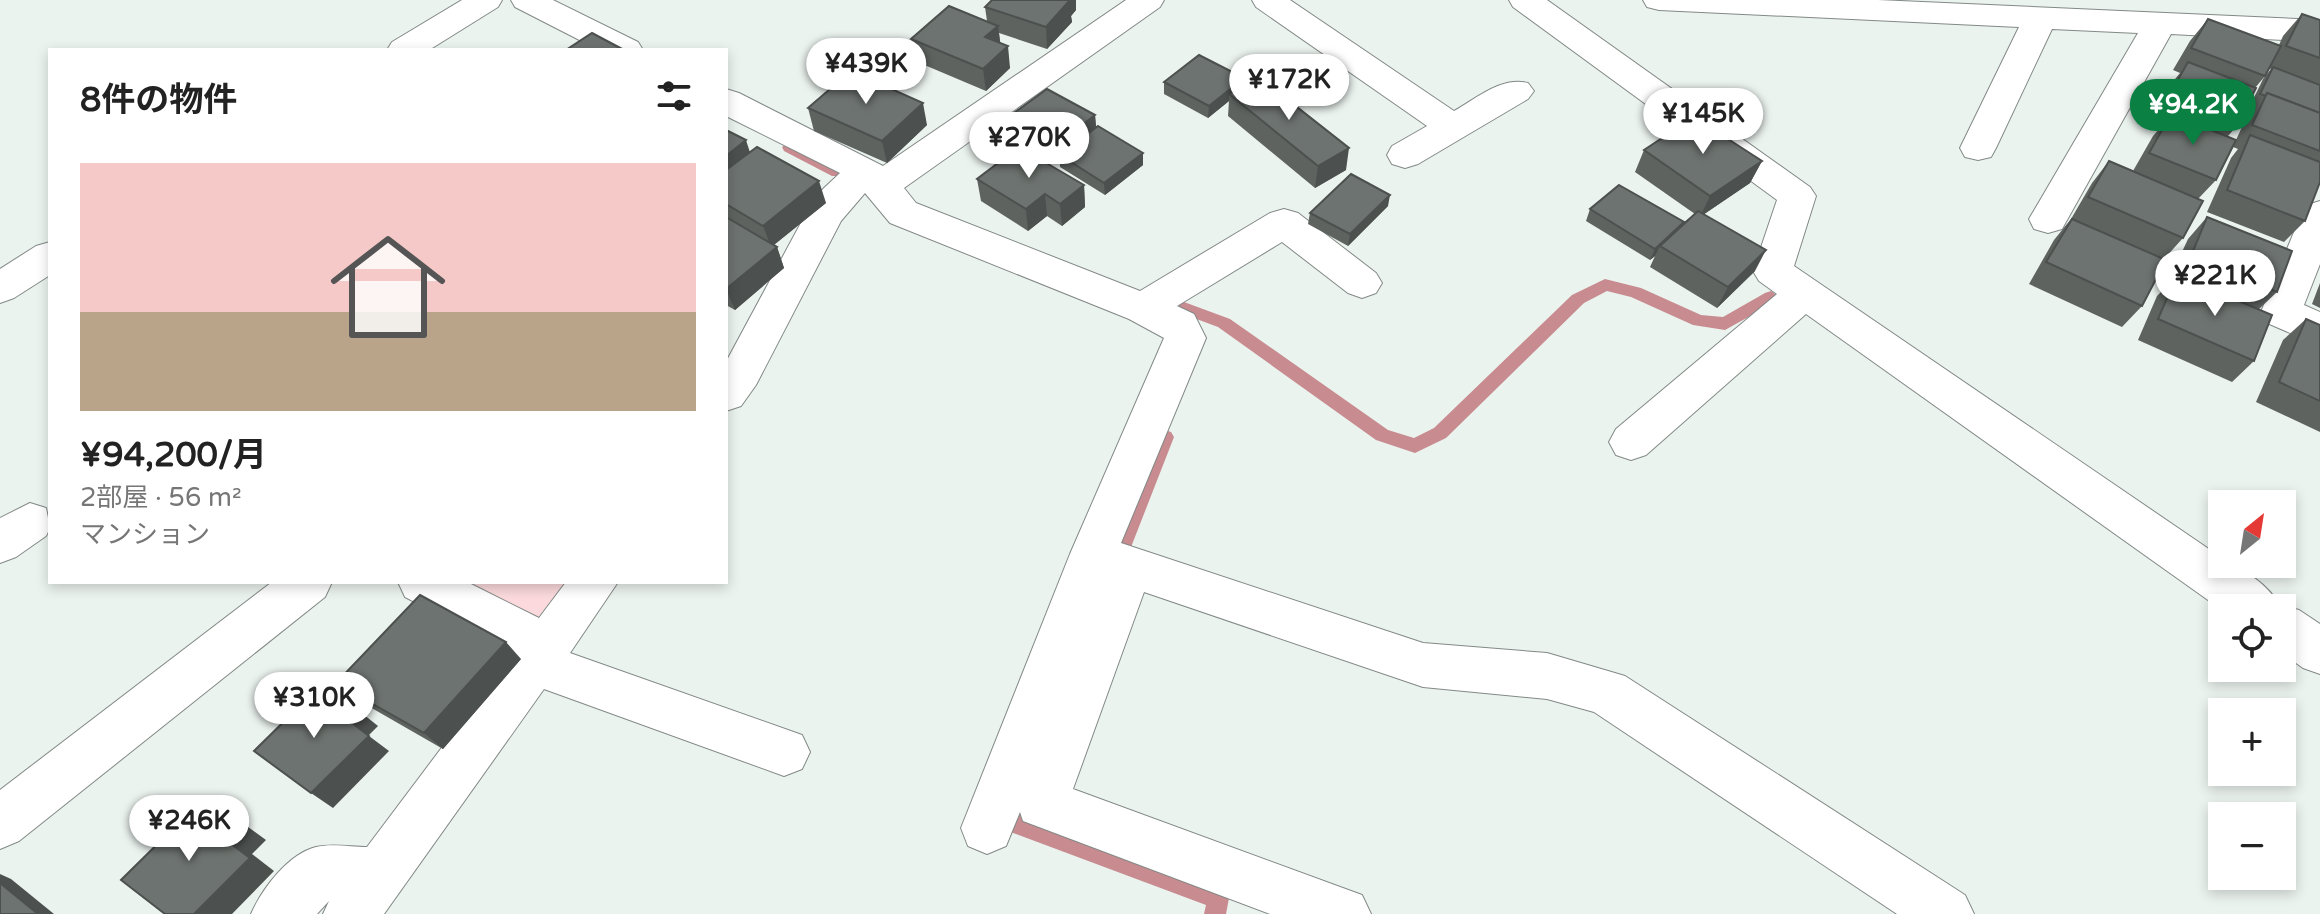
<!DOCTYPE html>
<html lang="ja">
<head>
<meta charset="utf-8">
<style>
	:root { --surface:#fff; --page:#f6f6f6; --text:#222; --muted:#767676; --accent:#0b8043 }
	body { margin:0; font-family:"Varela Round","Noto Sans JP",sans-serif; background:var(--page); color:var(--text); height:100vh; display:flex; flex-direction:column; font-size:30px; white-space:nowrap }
	* { box-sizing:border-box; margin:0 }
	p { font-size:26px; color:var(--muted) }
	.icon { flex:none; width:44px; height:44px; fill:none; stroke:currentColor; stroke-width:2; stroke-linecap:round; stroke-linejoin:round }
	.map { position:relative; flex:1; overflow:hidden }
	.drawer { position:absolute; left:48px; top:48px; width:680px; height:536px; display:flex; flex-direction:column; background:var(--surface); border-radius:0px; box-shadow:0 4px 12px #0003 }
	.drawer>* { flex:none }
	.needle { width:52px; rotate:30deg }
	.fabs { position:absolute; left:2208px; top:490px; display:grid; gap:16px }
	.fabs a { display:grid; place-items:center; width:88px; height:88px; border-radius:0px; background:var(--surface); box-shadow:0 4px 12px #0003; font-size:40px }
	.price { position:absolute; translate:-50% -68px; padding:0 18px; border-radius:28px; background:#fff; color:#222; font-size:26px; line-height:52px; filter:drop-shadow(0 2px 4px #0008) }
	.price::after { content:''; position:absolute; left:50%; top:48px; width:24px; height:18px; margin-left:-12px; background:inherit; clip-path:polygon(0 0,100% 0,50% 100%) }
	.price.active { background:var(--accent); color:#fff }
	ul { padding:0; list-style:none }
	li { display:grid; align-content:center; gap:16px; height:424px; padding:0 32px }
	li span { display:grid; place-items:center; height:248px; border-radius:0px; color:#555 }
	li>.icon { margin-inline-start:auto }
	span .icon { width:144px; height:144px; fill:#fffc; stroke-width:1 }
	li b { font-size:34px }
	h2 { display:flex; justify-content:space-between; align-items:center; height:96px; padding:0 32px; font-size:34px }
	.map>svg:first-child { display:block }
</style>
</head>
<body>
<div class="map">
<svg width="2320" height="914" viewBox="0 0 2320 914">
	<rect width="100%" height="100%" fill="#ebf3ef"/>
	<polygon fill="#fbd9dc" points="468,582 581,582 549,627"/>
	<g fill="none" stroke-linecap="round" stroke-linejoin="round">
		<g fill="#c78b90" fill-rule="evenodd">
			<polygon points="789,142 842,168 845,172 842,176 832,176 784,151 782,147"/>
			<polygon points="1605,279 1641,288 1701,315 1723,317 1765,293 1771,291 1779,297 1777,301 1725,330 1693,325 1631,297 1607,291 1584,303 1446,438 1415,453 1376,440 1218,327 1151,302 1149,298 1157,292 1230,319 1388,430 1414,438 1434,428 1572,295"/>
			<polygon points="1165,430 1171,432 1174,437 1124,565 1121,571 1114,573 1107,571 1104,565 1156,437 1159,432"/>
			<polygon points="1019,795 1027,798 1030,805 1026,816 1226,890 1229,898 1226,914 1204,914 1206,905 1005,830 1002,822 1011,798"/>
		</g>
		<defs>
			<g id="minor">
				<polygon points="462,0 502,0 498,7 429,50 387,50 392,42"/>
				<polygon points="511,0 553,0 638,42 643,50 599,50 515,7"/>
				<polygon points="1126,0 1164,0 1160,7 904,188 916,203 1140,291 1270,213 1284,209 1298,213 1376,273 1382,283 1376,293 1362,298 1348,293 1282,242 1177,306 1194,314 1206,338 1121,543 1423,643 1547,653 1625,676 1965,895 1974,914 1897,914 1594,712 1547,699 1423,687 1144,592 1073,789 1362,895 1371,914 1270,914 1023,821 1020,812 1006,846 987,854 968,846 961,828 1070,554 1164,338 1129,319 890,223 865,193 841,221 756,385 741,406 726,411 726,362 810,206 823,189 840,173 726,116 726,89 739,93 883,166"/>
				<path d="M 1252,0 L 1290,0 L 1454,111 C 1477,98 1502,76 1528,83 L 1534,91 L 1528,99 L 1418,164 L 1405,168 L 1392,164 L 1387,155 L 1392,146 L 1427,126 L 1256,7 Z"/>
				<path d="M 1509,0 L 1547,0 L 1810,187 L 1816,196 L 1794,266 L 2222,558 L 2222,564 C 2241,564 2271,588 2279,605 L 2299,610 L 2320,624 L 2320,674 L 2303,668 L 2282,653 L 2282,608 L 2222,610 L 1806,314 L 1646,455 L 1631,460 L 1616,455 L 1609,442 L 1616,429 L 1777,294 L 1759,281 L 1753,271 L 1777,200 L 1513,7 Z"/>
				<polygon points="1643,0 1878,0 2320,20 2320,42 2171,34 2062,229 2048,233 2034,229 2029,219 2138,33 2052,29 1996,148 1991,157 1978,160 1965,157 1960,148 2019,27 1659,10 1647,7"/>
				<polygon points="2320,201 2320,264 2304,305 2320,312 2320,346 2267,323 2261,312 2301,215 2307,205"/>
				<polygon points="50,242 50,275 14,298 0,303 0,269 36,246"/>
				<polygon points="30,503 46,508 50,528 46,536 16,557 0,563 0,518"/>
				<polygon points="272,582 332,582 325,597 19,841 0,849 0,790"/>
				<path d="M 398,582 L 467,582 L 539,618 L 566,582 L 618,582 L 570,653 L 802,735 L 810,752 L 802,769 L 784,776 L 544,689 L 384,914 L 323,914 L 329,901 L 317,914 L 251,914 C 262,889 288,854 316,847 C 331,843 352,847 367,847 L 513,653 L 405,597 Z"/>
			</g>
		</defs>
		<use href="#minor" stroke="#828986" stroke-width="2"/>
		<use href="#minor" fill="#fff" fill-rule="evenodd"/>
	</g>
	<g fill="#5e6360" fill-rule="evenodd">
		<polygon points="985,7 1076,10 1071,16 1072,22 1047,49 999,33 1000,43 1010,68 986,91 915,61 911,39 987,21"/>
		<path d="M 2302,14 L 2320,20 L 2320,182 L 2305,221 L 2284,242 L 2207,212 L 2231,158 L 2238,149 L 2233,147 L 2216,180 L 2198,199 L 2183,238 L 2164,259 L 2142,306 L 2122,327 L 2029,284 L 2054,240 L 2071,219 L 2092,183 L 2109,161 L 2133,171 L 2153,136 L 2160,128 L 2148,123 L 2171,84 L 2180,73 L 2173,70 L 2190,41 L 2208,19 L 2279,45 L 2283,36 ZM 2269,68 L 2271,69 L 2263,79 L 2250,106 L 2254,107 L 2247,116 L 2236,140 L 2228,136 L 2235,128 L 2255,88 L 2265,76 Z"/>
		<polygon points="1164,82 1243,87 1346,170 1315,188 1228,116 1229,101 1208,118 1164,94"/>
		<polygon points="808,108 927,125 887,163 814,131"/>
		<polygon points="1095,115 1096,127 1070,148 1143,153 1143,165 1105,195 1060,167 1060,155 1056,158 1009,130 1007,118"/>
		<polygon points="726,130 750,152 826,203 774,245 777,247 784,268 735,310 726,305"/>
		<polygon points="1644,150 1762,161 1750,183 1704,214 1755,271 1717,308 1650,267 1655,256 1650,260 1586,221 1590,209 1684,222 1695,214 1635,172"/>
		<polygon points="977,179 1084,185 1085,207 1062,226 1047,216 1028,231 981,201"/>
		<polygon points="1388,206 1348,246 1308,224 1310,213"/>
		<polygon points="2207,217 2277,292 2258,310 2254,361 2232,382 2138,340 2157,296 2174,279 2170,278 2188,239"/>
		<polygon points="2320,283 2320,308 2312,304"/>
		<polygon points="2306,319 2320,325 2320,432 2256,402 2283,340"/>
		<polygon points="521,659 443,749 356,699 336,683"/>
	</g>
	<g fill="#4c504e">
		<polygon points="1066,0 1076,0 1076,10 1071,16 1072,22 1047,49 1046,27"/>
		<polygon points="998,26 1001,48 985,37"/>
		<polygon points="1008,46 1010,68 986,91 983,69"/>
		<polygon points="1244,78 1243,90 1229,94 1229,101 1208,118 1209,106"/>
		<polygon points="923,103 927,125 887,163 882,141"/>
		<polygon points="1095,115 1096,127 1056,158 1055,146"/>
		<polygon points="746,140 753,162 726,184 726,156"/>
		<polygon points="1349,148 1346,170 1315,188 1318,166"/>
		<polygon points="1143,153 1143,165 1105,195 1104,183"/>
		<polygon points="1762,161 1750,183 1700,217 1710,196"/>
		<polygon points="819,181 826,203 771,247 763,226"/>
		<polygon points="1084,185 1085,207 1062,226 1060,204"/>
		<polygon points="1045,194 1047,216 1028,231 1026,209"/>
		<polygon points="1390,195 1388,206 1348,246 1350,234"/>
		<polygon points="1684,222 1660,246 1655,256 1650,260 1655,249"/>
		<polygon points="777,247 784,268 735,310 726,289"/>
		<polygon points="1766,250 1755,271 1717,308 1728,287"/>
		<polygon points="506,642 521,659 443,749 424,733"/>
		<polygon points="358,710 378,726 368,736 348,720"/>
		<polygon points="369,736 389,751 333,808 311,793"/>
		<polygon points="207,801 232,815 266,840 252,854 274,871 232,914 194,914"/>
		<polygon points="0,874 11,879 54,914 38,914 0,883"/>
	</g>
	<g fill="#6d7370" stroke="#4c504e" stroke-width="2">
		<polygon points="992,0 1070,0 1046,27 985,7"/>
		<polygon points="949,6 998,26 985,37 1008,46 983,69 911,39"/>
		<polygon points="2302,14 2320,20 2320,58 2286,46"/>
		<polygon points="2208,19 2281,46 2265,76 2191,48"/>
		<polygon points="592,33 624,50 566,50"/>
		<polygon points="1199,55 1244,78 1209,106 1164,82"/>
		<polygon points="2188,62 2256,88 2235,128 2166,101"/>
		<polygon points="2273,67 2320,85 2320,113 2267,93 2266,96 2260,94"/>
		<polygon points="851,71 923,103 882,141 808,108"/>
		<polygon points="1260,78 1349,148 1318,166 1229,94"/>
		<polygon points="1047,89 1095,115 1055,146 1007,118"/>
		<polygon points="2267,93 2320,113 2320,151 2252,125"/>
		<polygon points="2171,114 2236,140 2216,180 2149,153"/>
		<polygon points="1694,117 1762,161 1710,196 1644,150"/>
		<polygon points="1098,126 1143,153 1104,183 1060,155"/>
		<polygon points="726,130 746,140 726,156"/>
		<polygon points="2250,135 2320,162 2320,182 2305,221 2227,190"/>
		<polygon points="757,147 819,181 763,226 726,204 726,170"/>
		<polygon points="1019,147 1084,185 1060,204 1045,194 1026,209 977,179"/>
		<polygon points="2109,161 2203,201 2183,238 2088,197"/>
		<polygon points="1351,174 1390,195 1350,234 1310,213"/>
		<polygon points="1619,185 1684,222 1655,249 1590,209"/>
		<polygon points="1698,211 1766,250 1728,287 1660,246"/>
		<polygon points="726,217 777,247 726,289"/>
		<polygon points="2207,217 2292,251 2277,292 2191,256"/>
		<polygon points="2072,219 2166,260 2142,306 2046,262"/>
		<polygon points="2177,275 2272,315 2254,361 2158,319"/>
		<polygon points="2306,319 2320,325 2320,401 2279,382"/>
		<polygon points="420,595 506,642 424,733 336,683"/>
		<polygon points="327,687 358,710 348,720 369,736 311,793 254,751 311,695 316,698"/>
		<polygon points="207,801 242,826 227,841 250,858 194,914 165,914 121,880 189,813 192,816"/>
		<polygon points="0,883 38,914 0,914"/>
	</g>
</svg>
<div class="fabs">
<a><svg class="needle" viewBox="-14 -14 28 28"><path d="M0-13l5 13h-10z" fill="#e53935"/><path d="M0 13l5-13h-10z" fill="#767676"/></svg></a>
<a><svg class="icon" aria-label="locate" viewBox="0 0 24 24"><circle cx="12" cy="12" r="6"/><path d="M12 2v4M12 18v4M2 12h4M18 12h4"/></svg></a>
<a>+</a>
<a>−</a>
</div>
<b class="price" style="left:866px;top:106px">¥439K</b>
<b class="price" style="left:1289px;top:122px">¥172K</b>
<b class="price active" style="left:2193px;top:147px">¥94.2K</b>
<b class="price" style="left:1703px;top:156px">¥145K</b>
<b class="price" style="left:1029px;top:180px">¥270K</b>
<b class="price" style="left:2215px;top:318px">¥221K</b>
<b class="price" style="left:314px;top:740px">¥310K</b>
<b class="price" style="left:189px;top:863px">¥246K</b>
<section class="drawer">
<h2>8件の物件<svg class="icon" aria-label="filters" viewBox="0 0 24 24"><path d="M4 7h16M4 17h16"/><circle cx="9" cy="7" r="2"/><circle cx="15" cy="17" r="2"/></svg></h2>
<ul>
<li><span style="background:linear-gradient(#f6c9c9 60%,#b9a48a 0)"><svg class="icon" aria-label="home" viewBox="0 0 24 24"><path d="M3 11l9-7 9 7M6 9v11h12V9"/></svg></span><div><b>¥94,200/月</b><p>2部屋 · 56 m²</p><p>マンション</p></div></li>
</ul>
</section>
</div>
</body>
</html>
